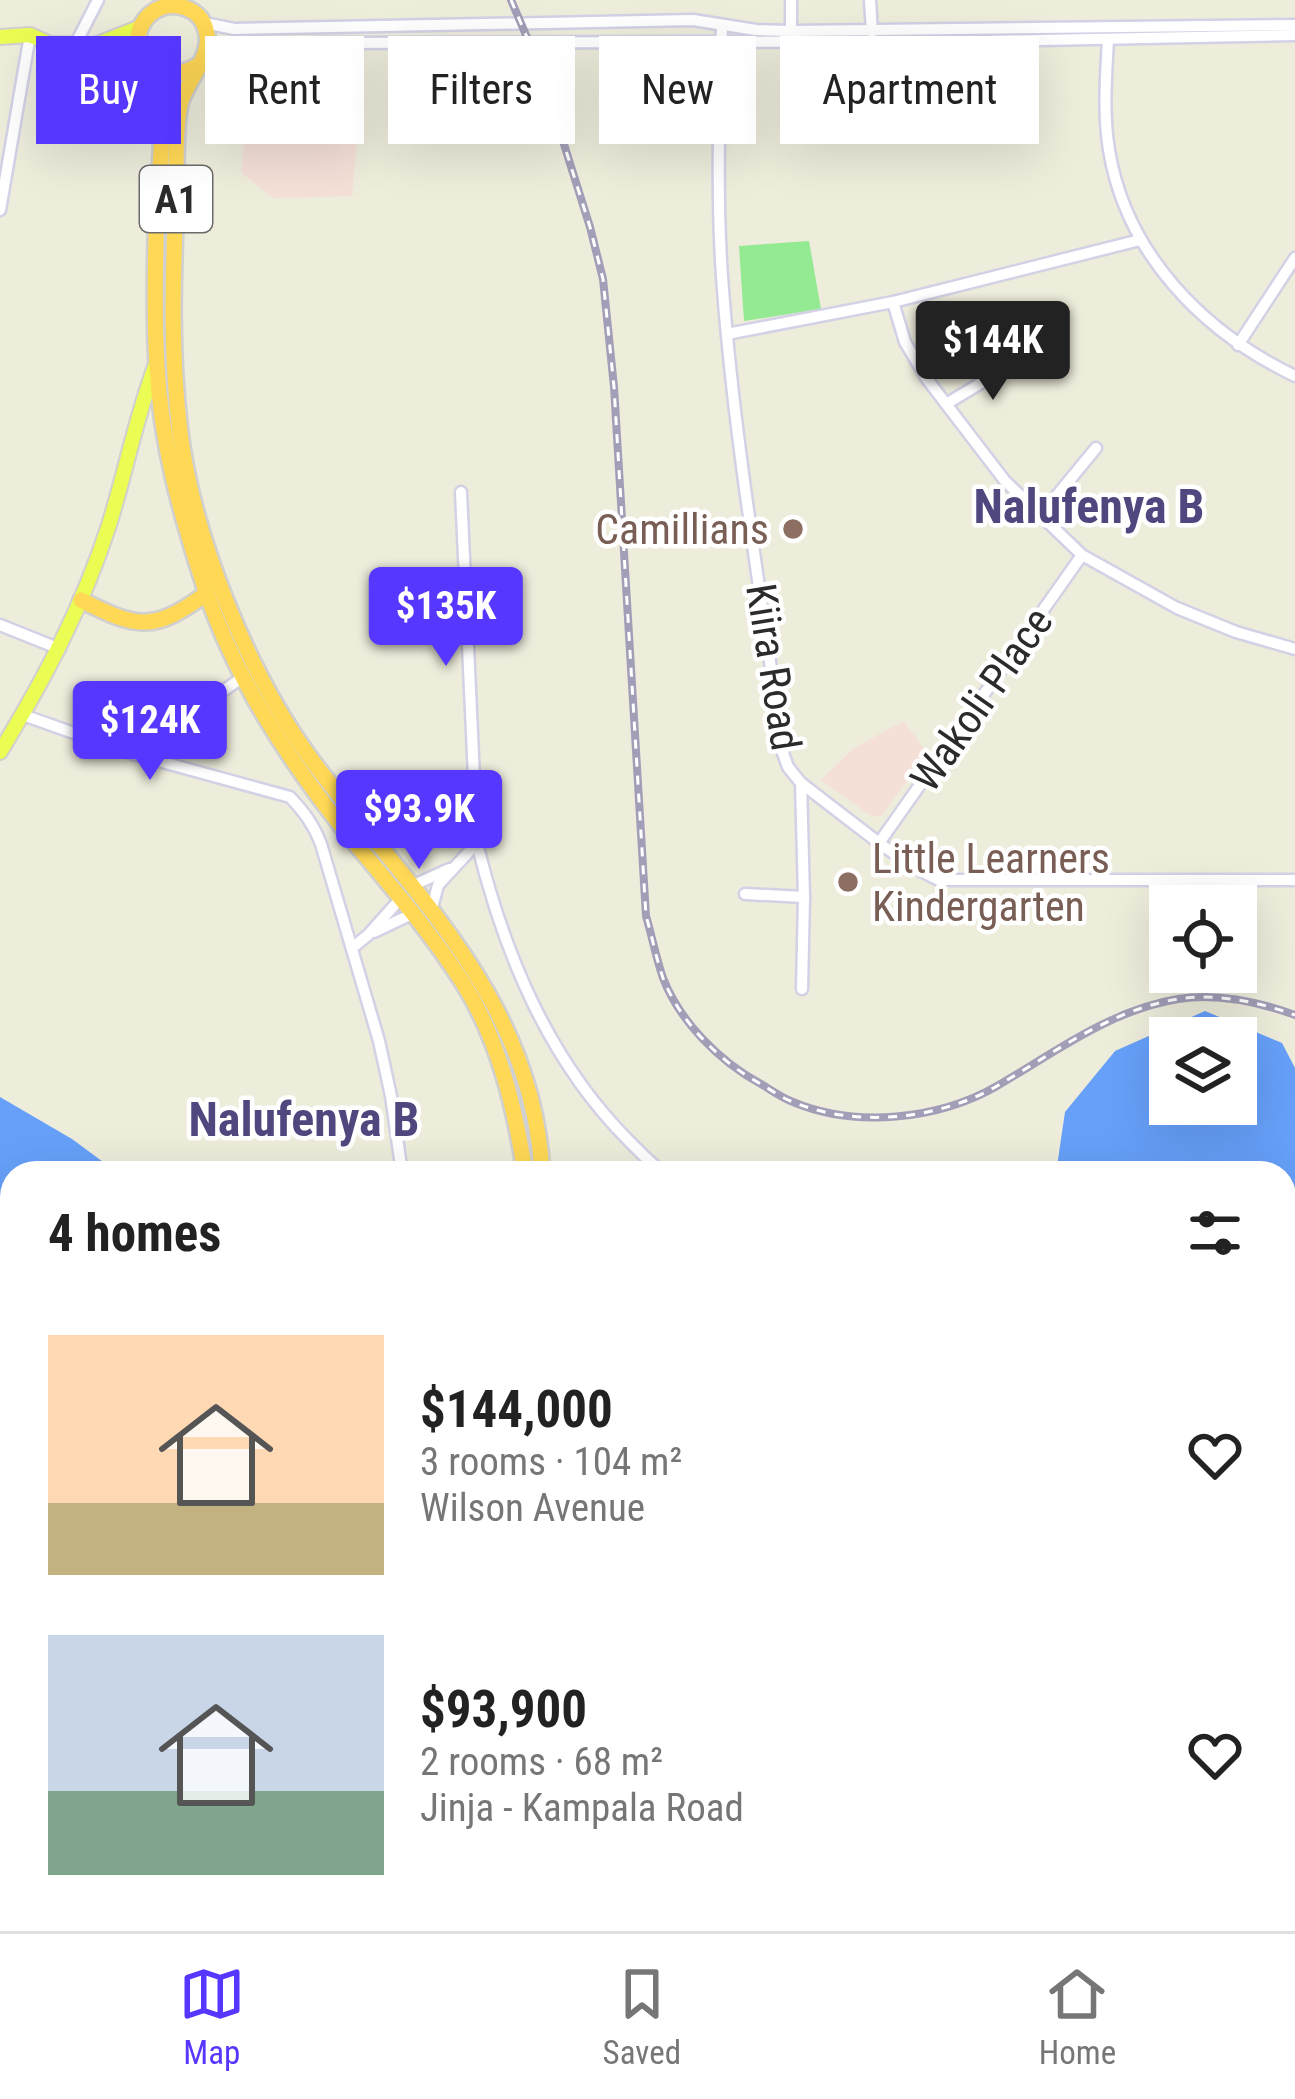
<!DOCTYPE html>
<html lang="en">
<head>
<meta charset="utf-8">
<style>
	:root { --surface:#fff; --page:#f2f2f2; --text:#222; --muted:#767676; --line:#e0e0e0; --accent:#5537ff }
	body { margin:0; font-family:"Roboto Condensed",sans-serif; background:var(--page); color:var(--text); height:100vh; display:flex; flex-direction:column; font-size:45px; white-space:nowrap }
	* { box-sizing:border-box; margin:0 }
	p { font-size:39px; color:var(--muted) }
	.icon { flex:none; width:66px; height:66px; fill:none; stroke:currentColor; stroke-width:2; stroke-linecap:round; stroke-linejoin:round }
	.map { position:relative; flex:1; overflow:hidden }
	.details { position:absolute; left:0px; top:1161px; width:1296px; height:771px; display:flex; flex-direction:column; background:var(--surface); border-radius:36px 36px 0 0; box-shadow:0 12px 48px #0002 }
	.details>* { flex:none }
	.banner { position:absolute; left:36px; top:36px; width:1224px; height:108px; display:flex; gap:24px }
	.controls { position:absolute; left:1149px; top:885px; display:grid; gap:24px }
	.controls a { display:grid; place-items:center; width:108px; height:108px; border-radius:0px; background:var(--surface); box-shadow:0 12px 48px #0002; font-size:60px }
	.price { position:absolute; translate:-50% -102px; padding:0 27px; border-radius:12px; background:var(--accent); color:#fff; font-size:39px; line-height:78px; filter:drop-shadow(0 3px 6px #0008) }
	.price::after { content:''; position:absolute; left:50%; top:72px; width:36px; height:27px; margin-left:-18px; background:inherit; clip-path:polygon(0 0,100% 0,50% 100%) }
	.price.selected { background:#222; color:#fff }
	ul { padding:0; list-style:none }
	li { display:flex; align-items:center; gap:36px; height:300px; padding:0 48px }
	li span { display:grid; place-items:center; flex:none; width:336px; height:240px; border-radius:0px; color:#555 }
	li>.icon { margin-inline-start:auto }
	span .icon { width:144px; height:144px; fill:#fffc; stroke-width:1 }
	li b { font-size:51px }
	h2 { display:flex; justify-content:space-between; align-items:center; height:144px; padding:0 48px; font-size:51px }
	.pill { padding:0 42px; border-radius:0px; background:var(--surface); box-shadow:0 12px 48px #0002; font-size:42px; line-height:108px }
	.pill.selected { background:var(--accent); color:#fff }
	.dock { display:flex; justify-content:space-around; align-items:center; height:168px; border-top:3px solid var(--line); background:var(--surface); font-size:33px; color:var(--muted) }
	.dock a { display:grid; justify-items:center; gap:6px }
	.dock .selected { color:var(--accent) }
	.map>svg:first-child { display:block }
</style>
</head>
<body>
<div class="map">
<svg width="1295" height="1931" viewBox="0 0 1295 1931">
	<rect width="100%" height="100%" fill="#eeecdb"/>
	<g fill="#f5e0d8">
		<polygon points="365,50 352,196 273,198 241,172 249,101 281,51"/>
		<polygon points="904,721 927,754 882,815 874,817 868,814 821,780 854,748"/>
	</g>
	<polygon fill="#94e993" points="809,241 821,309 744,321 739,246"/>
	<g fill="#66a0f9" fill-rule="evenodd">
		<path d="M 1205,1011 L 1282,1043 L 1295,1068 L 1295,1477 L 1292,1466 L 1284,1461 L 1284,1173 L 1056,1173 L 1065,1112 L 1115,1051 ZM 1170,1038 L 1236,1038 L 1236,1104 L 1170,1104 Z"/>
		<polygon points="0,1097 72,1139 118,1173 12,1173 12,1298 0,1287"/>
		<polygon points="0,1414 12,1423 12,1920 395,1920 369,1931 0,1931"/>
		<polygon points="1295,1481 1295,1877 1284,1880 1284,1496 1288,1495"/>
		<polygon points="1008,1920 1165,1920 1158,1931 1018,1931"/>
	</g>
	<g fill="none" stroke-linecap="round" stroke-linejoin="round">
		<defs>
			<g id="minor">
				<polyline points="870,0 872,32"/>
				<polyline points="205,23 234,29 693,20 756,30 791,31 1295,25"/>
				<path d="M 722,25 C 719,113 716,203 723,290 C 735,445 762,599 783,753 L 788,767 L 801,783 L 879,843 L 915,868 L 939,880 L 1295,880"/>
				<polyline points="791,31 791,0"/>
				<path d="M 1108,39 C 1106,76 1103,114 1109,150 C 1126,254 1203,332 1295,376"/>
				<polyline points="75,45 98,0"/>
				<polyline points="204,59 252,46 316,43 985,41 1295,35"/>
				<polyline points="0,210 30,35"/>
				<polyline points="893,302 905,342 927,379 1005,481 1082,555 1177,608 1236,632 1295,649"/>
				<polyline points="727,334 893,302 1140,240"/>
				<polyline points="1238,345 1295,258"/>
				<polyline points="946,404 996,374 1026,365"/>
				<path d="M 461,492 L 477,843 C 504,953 548,1060 629,1141 C 640,1152 651,1164 664,1173"/>
				<polyline points="1040,516 1096,448"/>
				<polyline points="0,625 60,649"/>
				<path d="M 23,715 L 133,754 L 290,797 C 304,812 314,825 321,844 L 379,1041 L 391,1096 L 402,1173"/>
				<polyline points="133,754 243,677"/>
				<polyline points="801,783 804,897 802,989"/>
				<polyline points="879,843 1082,555"/>
				<polyline points="414,885 449,869"/>
				<polyline points="745,894 804,897"/>
				<polyline points="432,908 438,885 477,843"/>
				<polyline points="374,932 414,913"/>
				<polyline points="352,948 368,935 401,898"/>
				<polyline points="0,1326 12,1335"/>
			</g>
			<g id="major">
				<polyline points="0,37 30,35 50,44 95,45 143,57"/>
				<polyline points="95,45 141,27"/>
				<path d="M 0,752 C 45,678 82,608 109,525 C 126,471 136,416 156,364"/>
			</g>
			<g id="highway">
				<path d="M 197,66 C 144,96 118,33 156,10 C 174,0 201,8 206,30 C 214,57 186,79 180,105 C 174,134 177,167 176,196 C 173,277 170,351 180,432 C 193,537 248,674 311,759 C 408,890 533,997 542,1173"/>
				<path d="M 148,67 C 170,110 159,164 157,211 C 155,262 154,314 157,366 C 161,443 181,515 205,588 C 235,678 287,758 346,832 C 386,881 429,929 463,983 C 499,1040 515,1108 525,1173"/>
				<path d="M 81,600 C 138,629 154,632 207,593"/>
				<polyline points="400,1931 403,1920"/>
				<polyline points="414,1931 417,1920"/>
			</g>
		</defs>
		<use href="#minor" stroke="#d3d1e5" stroke-width="15"/>
		<use href="#major" stroke="#d0d0d0" stroke-width="18"/>
		<use href="#highway" stroke="#d0d0d0" stroke-width="20"/>
		<use href="#minor" stroke="#fff" stroke-width="10"/>
		<use href="#major" stroke="#ebfc52" stroke-width="14"/>
		<use href="#highway" stroke="#ffd855" stroke-width="15"/>
		<defs>
			<path id="rail" d="M 511,0 L 535,56 L 562,138 L 590,227 L 603,279 L 614,387 L 646,916 C 652,936 656,958 663,978 C 680,1022 720,1062 761,1084 C 771,1090 782,1098 793,1102 C 855,1128 938,1120 997,1086 C 1054,1053 1110,1010 1178,999 C 1216,993 1259,1002 1295,1015"/>
		</defs>
		<use href="#rail" stroke="#a29eb7" stroke-width="8"/>
		<use href="#rail" stroke="#fff" stroke-width="3" stroke-dasharray="9" stroke-linecap="butt"/>
	</g>
	<g fill="#8d6e63" stroke="#fff" stroke-width="4.5">
		<circle cx="793" cy="529" r="12"/>
		<circle cx="848" cy="882" r="12"/>
	</g>
	<g text-anchor="middle" stroke-width="9" stroke-linejoin="round" paint-order="stroke">
		<rect fill="#fff" stroke="#6b6b6b" stroke-width="3" x="140" y="166" width="72" height="66" rx="9"/>
		<g font-size="39" font-weight="bold" fill="#2b2b2b">
			<text x="176" y="213">A1</text>
		</g>
		<g font-size="42" fill="#785e54" stroke="#fff" text-anchor="end">
			<text x="769" y="544">Camillians</text>
			<text x="872" y="873" text-anchor="start">Little Learners<tspan x="872" dy="48">Kindergarten</tspan></text>
		</g>
		<g font-size="42" fill="#2b2b2b" stroke="#fff">
			<text transform="translate(774 667) rotate(81)" y="15">Kiira Road</text>
			<text transform="translate(981 699) rotate(-55)" y="15">Wakoli Place</text>
		</g>
		<g font-size="48" font-weight="bold" fill="#50477f" stroke="#fff">
			<text x="1089" y="523">Nalufenya B</text>
			<text x="304" y="1136">Nalufenya B</text>
		</g>
	</g>
</svg>
<div class="controls">
<a><svg class="icon" aria-label="locate" viewBox="0 0 24 24"><circle cx="12" cy="12" r="6"/><path d="M12 2v4M12 18v4M2 12h4M18 12h4"/></svg></a>
<a><svg class="icon" aria-label="layers" viewBox="0 0 24 24"><path d="M12 4l9 5-9 5-9-5zM3 14l9 5 9-5"/></svg></a>
</div>
<b class="price selected" style="left:993px;top:403px">$144K</b>
<b class="price" style="left:446px;top:669px">$135K</b>
<b class="price" style="left:150px;top:783px">$124K</b>
<b class="price" style="left:419px;top:872px">$93.9K</b>
<div class="banner">
<a class="pill selected">Buy</a>
<a class="pill">Rent</a>
<a class="pill">Filters</a>
<a class="pill">New</a>
<a class="pill">Apartment</a>
</div>
<section class="details">
<h2>4 homes<svg class="icon" aria-label="filters" viewBox="0 0 24 24"><path d="M4 7h16M4 17h16"/><circle cx="9" cy="7" r="2"/><circle cx="15" cy="17" r="2"/></svg></h2>
<ul>
<li><span style="background:linear-gradient(#ffd9b3 70%,#c2b280 0)"><svg class="icon" aria-label="home" viewBox="0 0 24 24"><path d="M3 11l9-7 9 7M6 9v11h12V9"/></svg></span><div><b>$144,000</b><p>3 rooms · 104 m²</p><p>Wilson Avenue</p></div><svg class="icon" aria-label="heart" viewBox="0 0 24 24"><path d="M12 20l-8-8c-3-5 5-10 8-4 3-6 11-1 8 4z"/></svg></li>
<li><span style="background:linear-gradient(#c9d6e8 65%,#7fa58c 0)"><svg class="icon" aria-label="home" viewBox="0 0 24 24"><path d="M3 11l9-7 9 7M6 9v11h12V9"/></svg></span><div><b>$93,900</b><p>2 rooms · 68 m²</p><p>Jinja - Kampala Road</p></div><svg class="icon" aria-label="heart" viewBox="0 0 24 24"><path d="M12 20l-8-8c-3-5 5-10 8-4 3-6 11-1 8 4z"/></svg></li>
</ul>
</section>
</div>
<nav class="dock">
<a class="selected"><svg class="icon" aria-label="map" viewBox="0 0 24 24"><path d="M3 6l6-2 6 2 6-2v14l-6 2-6-2-6 2zM9 4v14M15 6v14"/></svg>Map</a>
<a><svg class="icon" aria-label="saved" viewBox="0 0 24 24"><path d="M7 4h10v16l-5-4-5 4z"/></svg>Saved</a>
<a><svg class="icon" aria-label="home" viewBox="0 0 24 24"><path d="M3 11l9-7 9 7M6 9v11h12V9"/></svg>Home</a>
</nav>
</body>
</html>
